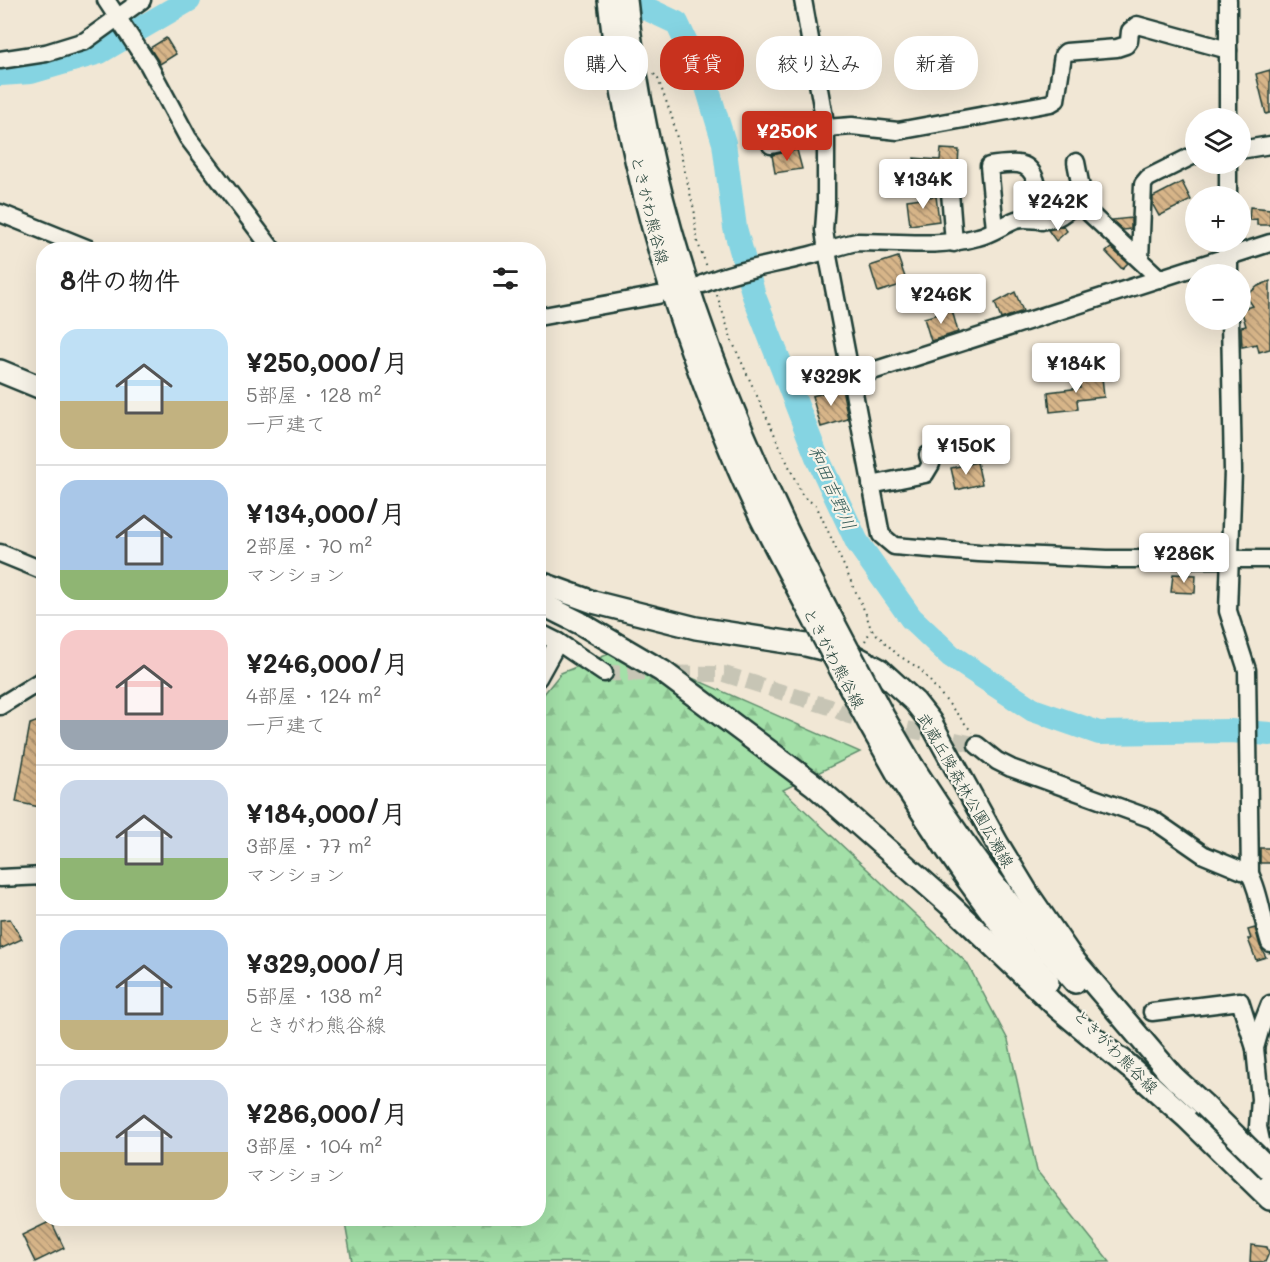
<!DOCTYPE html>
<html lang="ja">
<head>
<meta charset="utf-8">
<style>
	:root { --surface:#fff; --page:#f2f2f2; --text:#222; --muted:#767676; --line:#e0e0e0; --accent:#c8321e }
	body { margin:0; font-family:Mali,"Klee One",sans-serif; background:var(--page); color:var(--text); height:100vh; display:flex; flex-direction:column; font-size:22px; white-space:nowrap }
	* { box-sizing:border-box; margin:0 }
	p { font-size:20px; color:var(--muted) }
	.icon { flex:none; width:33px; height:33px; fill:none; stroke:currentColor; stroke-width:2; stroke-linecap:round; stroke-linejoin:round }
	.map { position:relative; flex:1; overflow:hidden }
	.details { position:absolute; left:36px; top:242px; width:510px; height:984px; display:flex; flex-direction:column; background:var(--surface); border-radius:24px; box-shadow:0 6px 24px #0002 }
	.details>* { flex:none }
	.guide { position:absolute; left:564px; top:36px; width:570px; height:54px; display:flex; gap:12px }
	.fabs { position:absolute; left:1185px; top:108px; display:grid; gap:12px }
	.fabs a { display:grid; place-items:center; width:66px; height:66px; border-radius:50%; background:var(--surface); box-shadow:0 6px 24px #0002; font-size:30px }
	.price { position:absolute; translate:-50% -51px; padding:0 14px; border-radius:6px; background:#fff; color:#222; font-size:20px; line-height:39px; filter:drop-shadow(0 2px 3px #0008) }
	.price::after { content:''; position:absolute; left:50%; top:36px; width:18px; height:14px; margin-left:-9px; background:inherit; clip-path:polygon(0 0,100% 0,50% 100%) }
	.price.selected { background:var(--accent); color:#fff }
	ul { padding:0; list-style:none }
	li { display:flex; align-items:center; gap:18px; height:150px; padding:0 24px }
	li+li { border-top:2px solid var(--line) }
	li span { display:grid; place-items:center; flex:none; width:168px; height:120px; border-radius:18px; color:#555 }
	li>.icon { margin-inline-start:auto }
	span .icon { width:72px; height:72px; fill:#fffc; stroke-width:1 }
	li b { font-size:26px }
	h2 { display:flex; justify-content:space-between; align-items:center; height:72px; padding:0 24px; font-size:26px }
	.pill { padding:0 21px; border-radius:24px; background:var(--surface); box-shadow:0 6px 24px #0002; font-size:21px; line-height:54px }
	.pill.selected { background:var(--accent); color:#fff }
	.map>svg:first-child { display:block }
</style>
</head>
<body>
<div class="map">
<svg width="1270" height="1262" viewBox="0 0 1270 1262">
	<defs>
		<pattern id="forest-firs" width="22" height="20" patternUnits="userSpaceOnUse" patternTransform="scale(1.5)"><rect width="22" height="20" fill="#a3e0a8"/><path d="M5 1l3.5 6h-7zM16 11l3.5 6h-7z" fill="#8cc191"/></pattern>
		<pattern id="building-back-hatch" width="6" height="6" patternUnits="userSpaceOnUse" patternTransform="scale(1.5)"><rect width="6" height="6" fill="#d7b589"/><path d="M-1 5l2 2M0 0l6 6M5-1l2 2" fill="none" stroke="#ae9471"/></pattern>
	</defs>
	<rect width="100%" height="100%" fill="#f1e7d5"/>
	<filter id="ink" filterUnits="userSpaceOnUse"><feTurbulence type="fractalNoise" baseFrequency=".0167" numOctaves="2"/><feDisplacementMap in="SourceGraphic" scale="12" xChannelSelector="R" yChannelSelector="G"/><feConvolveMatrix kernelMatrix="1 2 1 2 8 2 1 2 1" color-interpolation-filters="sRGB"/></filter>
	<g filter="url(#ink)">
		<polygon fill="url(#forest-firs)" stroke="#618e6e" stroke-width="1.5" points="624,648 860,752 783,790 967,963 1008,1040 1037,1171 1110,1262 352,1262 344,1218 538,1218 539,700 561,673"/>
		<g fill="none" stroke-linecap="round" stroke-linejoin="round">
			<g stroke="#85d4e2" stroke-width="24">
				<polyline points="628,0 677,23 707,87 724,143 735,228 754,296 817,457 857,542 911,618 951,656 1033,710 1099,733 1230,731 1270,734"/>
				<polyline points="0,74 31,72 100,52 189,0"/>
			</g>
		</g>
		<g fill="url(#building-back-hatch)" stroke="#1f3d34" stroke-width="1.5">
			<polygon points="166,38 176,54 160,64 150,48"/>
			<polygon points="1270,70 1270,113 1266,114 1256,74"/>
			<polygon points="941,149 959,150 957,178 918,175 914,158 940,160"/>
			<polygon points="797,150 802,169 775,173 772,155"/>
			<polygon points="1182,182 1191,200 1159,216 1153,205 1153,197"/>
			<polygon points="936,196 939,221 910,225 907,200"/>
			<polygon points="1250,207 1270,209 1270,225 1257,225 1257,219 1249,220"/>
			<polygon points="1131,218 1131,229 1123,230 1112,220"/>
			<polygon points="1063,226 1067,231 1056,241 1048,230"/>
			<polygon points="1111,248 1128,263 1122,269 1106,252"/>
			<polygon points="898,257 907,283 878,292 870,266"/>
			<polygon points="1270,281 1270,349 1259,352 1257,344 1242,347 1241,327 1246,326 1241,309 1253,306 1246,296 1258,286"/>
			<polygon points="1015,292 1023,311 1001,319 995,303"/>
			<polygon points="952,310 958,332 931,341 924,318"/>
			<polygon points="1102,376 1104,397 1077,400 1078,409 1050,412 1048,392 1080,388 1079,378"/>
			<polygon points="842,388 848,419 821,427 812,396"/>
			<polygon points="977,462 982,484 956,490 951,468"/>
			<polygon points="1173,574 1196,575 1195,593 1171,592"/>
			<polygon points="44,719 44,808 16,802 30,724"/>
			<rect x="1260" y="848" width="10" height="15"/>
			<polygon points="10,919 22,939 0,949 0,920"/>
			<polygon points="1255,928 1260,946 1266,957 1256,960 1248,939 1251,939 1248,930"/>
			<polygon points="51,1221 64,1248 35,1262 22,1235"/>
			<polygon points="1251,1245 1267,1247 1269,1253 1265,1262 1250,1262"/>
		</g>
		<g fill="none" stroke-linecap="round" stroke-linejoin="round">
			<polyline stroke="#c7c5b5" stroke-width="16" stroke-dasharray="16 8" stroke-linecap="butt" points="604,673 724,674 830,707 849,716 977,745"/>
			<defs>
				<g id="minor">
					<polyline points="106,0 148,64 188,138 272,249"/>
					<polyline points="803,0 826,128 826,203 824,230 827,251 881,535 894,546 979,553 1107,559 1270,559"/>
					<polyline points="0,60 46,53 85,41 142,0"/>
					<polyline points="1228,118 1228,0"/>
					<polyline points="826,128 852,126 898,131 1051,103 1056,100 1063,55 1066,52 1117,48 1126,45 1129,41 1130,31 1137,25 1228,50"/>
					<polyline points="771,145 824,134"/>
					<polyline points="1240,150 1270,145"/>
					<polyline points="1076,162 1083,198 1080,207"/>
					<polyline points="1228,164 1228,196"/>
					<polyline points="950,192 954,243"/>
					<polyline points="0,213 89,249"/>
					<path d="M 995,229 L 989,166 C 998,165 1009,163 1018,164 C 1041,166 1039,204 1042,221"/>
					<polyline points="1229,242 1229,274"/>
					<polyline points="1140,259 1143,184 1148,178 1196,154"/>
					<path d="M 703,284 C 736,270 773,265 807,256 C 824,252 840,245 857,242 C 897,242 939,248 978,237 C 991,234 1003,225 1016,220 C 1027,217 1040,222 1053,219 C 1068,214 1068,203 1086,210 L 1160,279"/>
					<polyline points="538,317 658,295"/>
					<path d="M 1230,320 L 1233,471 L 1228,611 L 1247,670 L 1250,874 C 1261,895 1262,920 1270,943"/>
					<polyline points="851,378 1270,243"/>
					<polyline points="871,485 925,474 931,464 928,455"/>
					<polyline points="0,553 44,571"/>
					<polyline points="538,632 558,642 604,673"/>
					<polyline points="538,678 558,642"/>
					<polyline points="0,706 44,679"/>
					<polyline points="977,745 997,761 1011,768 1152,819 1204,855 1250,874"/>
					<polyline points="0,878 44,876"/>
					<polyline points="1270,1004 1261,1027 1255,1048 1260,1099 1258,1127 1270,1184"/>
					<polyline points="1152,1012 1240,1001 1255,1048"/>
				</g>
				<g id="major">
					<path d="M 609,0 C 627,163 674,320 739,470 C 760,519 785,565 810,612"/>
					<path d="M 626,0 C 648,213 725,415 824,604"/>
					<polyline points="0,371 44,389"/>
					<polyline points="538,582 593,602 696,628 806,645 856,657 880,670 915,702 930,721 997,843 1028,894 1072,958 1176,1080"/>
					<polyline points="538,602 580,623 662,671 814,785 949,904 1058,1008 1130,1068"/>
					<path d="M 913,767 C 962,844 1014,914 1075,982"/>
					<path d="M 899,776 C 944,847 992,919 1048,982"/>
					<polyline points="1121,1059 1187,1118 1270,1199"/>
					<polyline points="1166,1070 1203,1104"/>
				</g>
			</defs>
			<use href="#minor" stroke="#1f3d34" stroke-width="21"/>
			<use href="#major" stroke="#1f3d34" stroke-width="26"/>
			<g stroke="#1f3d34" stroke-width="2" stroke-dasharray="1.5 4.5" stroke-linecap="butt">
				<polyline points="654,74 658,79 672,117 695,214 696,238 707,267"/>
				<polyline points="717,295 732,341 803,497 816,505 866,614 871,629 898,655 920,669 972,732"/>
				<polyline points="865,641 871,630"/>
			</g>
			<use href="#minor" stroke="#f7f3e8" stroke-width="16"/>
			<use href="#major" stroke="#f7f3e8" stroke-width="21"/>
			<defs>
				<g id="major-bridge">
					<polyline points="824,604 883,716 913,767"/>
					<polyline points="810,612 869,723 899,776"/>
					<polyline points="1203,1104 1270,1170"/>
				</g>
			</defs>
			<use href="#major-bridge" stroke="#1f3d34" stroke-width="26" stroke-linecap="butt"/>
			<use href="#major-bridge" stroke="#f7f3e8" stroke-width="21"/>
		</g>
	</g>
	<g text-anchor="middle" stroke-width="4.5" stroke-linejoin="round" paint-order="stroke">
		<g font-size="16" fill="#1f3d34" stroke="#f7f3e8">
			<text transform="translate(650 210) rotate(76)" y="6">ときがわ熊谷線</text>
			<text transform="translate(834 658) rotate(62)" y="6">ときがわ熊谷線</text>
			<text transform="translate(966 790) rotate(60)" y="6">武蔵丘陵森林公園広瀬線</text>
			<text transform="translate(1116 1051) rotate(45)" y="6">ときがわ熊谷線</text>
		</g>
		<g font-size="18" font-style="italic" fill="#335b57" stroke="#f7f3e8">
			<text transform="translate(832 488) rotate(66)" y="6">和田吉野川</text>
		</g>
	</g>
</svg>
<div class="fabs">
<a><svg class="icon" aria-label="layers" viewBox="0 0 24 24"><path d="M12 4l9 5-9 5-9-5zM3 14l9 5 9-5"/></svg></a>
<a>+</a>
<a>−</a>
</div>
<b class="price selected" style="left:787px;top:162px">¥250K</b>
<b class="price" style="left:923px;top:210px">¥134K</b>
<b class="price" style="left:1058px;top:232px">¥242K</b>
<b class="price" style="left:941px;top:325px">¥246K</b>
<b class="price" style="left:1076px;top:394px">¥184K</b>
<b class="price" style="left:831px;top:407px">¥329K</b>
<b class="price" style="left:966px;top:476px">¥150K</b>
<b class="price" style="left:1184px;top:584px">¥286K</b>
<div class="guide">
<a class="pill">購入</a>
<a class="pill selected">賃貸</a>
<a class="pill">絞り込み</a>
<a class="pill">新着</a>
</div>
<section class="details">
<h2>8件の物件<svg class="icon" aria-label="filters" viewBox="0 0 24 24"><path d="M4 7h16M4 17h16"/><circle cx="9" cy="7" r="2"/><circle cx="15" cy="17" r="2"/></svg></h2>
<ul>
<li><span style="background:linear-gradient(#bfe0f5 60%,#c2b280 0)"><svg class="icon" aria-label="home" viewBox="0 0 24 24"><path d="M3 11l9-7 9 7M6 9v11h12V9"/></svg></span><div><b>¥250,000/月</b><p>5部屋 · 128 m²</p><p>一戸建て</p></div></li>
<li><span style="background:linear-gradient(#a9c7e8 75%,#8fb573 0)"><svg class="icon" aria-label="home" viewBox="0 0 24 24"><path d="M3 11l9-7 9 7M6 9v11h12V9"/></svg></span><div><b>¥134,000/月</b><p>2部屋 · 70 m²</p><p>マンション</p></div></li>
<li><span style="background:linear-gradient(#f6c9c9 75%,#9aa5b1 0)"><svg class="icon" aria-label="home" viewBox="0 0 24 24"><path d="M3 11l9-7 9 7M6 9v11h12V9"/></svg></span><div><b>¥246,000/月</b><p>4部屋 · 124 m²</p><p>一戸建て</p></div></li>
<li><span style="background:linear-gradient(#c9d6e8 65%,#8fb573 0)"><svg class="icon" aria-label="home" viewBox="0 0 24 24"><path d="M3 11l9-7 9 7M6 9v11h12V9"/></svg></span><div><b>¥184,000/月</b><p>3部屋 · 77 m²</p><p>マンション</p></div></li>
<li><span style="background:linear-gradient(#a9c7e8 75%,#c2b280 0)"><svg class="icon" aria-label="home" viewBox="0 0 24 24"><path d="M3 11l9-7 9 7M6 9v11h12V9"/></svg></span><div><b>¥329,000/月</b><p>5部屋 · 138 m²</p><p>ときがわ熊谷線</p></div></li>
<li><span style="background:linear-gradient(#c9d6e8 60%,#c2b280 0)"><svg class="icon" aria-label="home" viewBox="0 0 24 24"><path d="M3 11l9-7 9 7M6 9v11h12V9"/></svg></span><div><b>¥286,000/月</b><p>3部屋 · 104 m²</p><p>マンション</p></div></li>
</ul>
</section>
</div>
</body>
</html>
